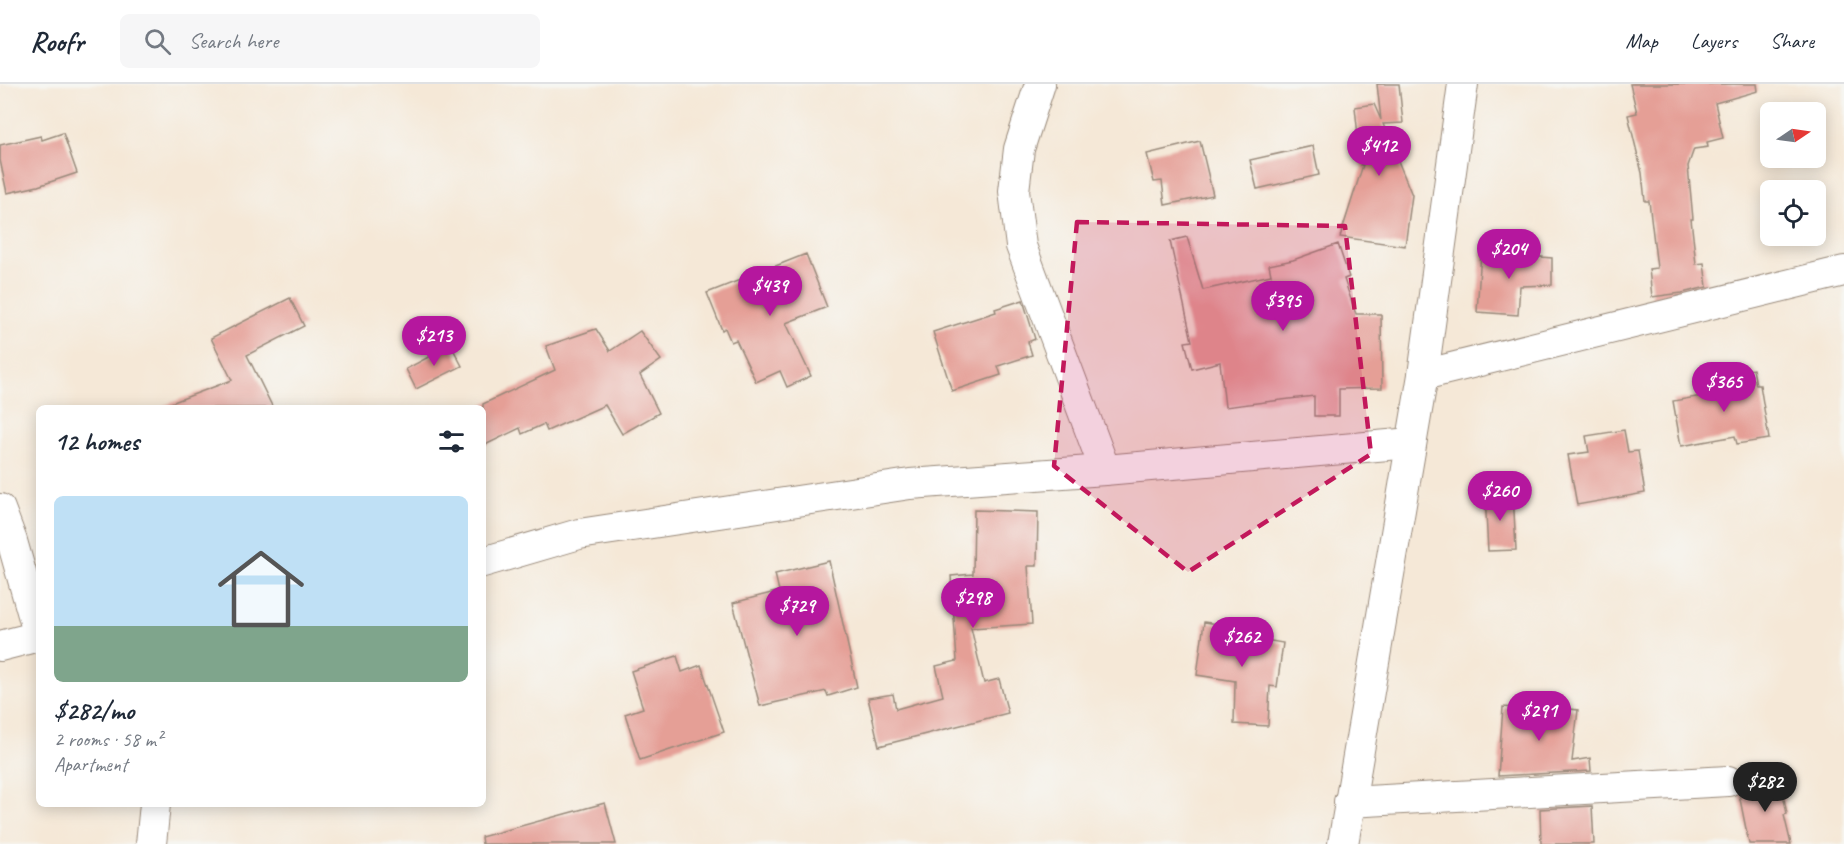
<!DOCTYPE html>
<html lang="en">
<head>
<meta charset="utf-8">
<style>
	:root { --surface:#fff; --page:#f6f6f7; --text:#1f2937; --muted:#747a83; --line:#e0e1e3; --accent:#b5179e }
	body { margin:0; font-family:Caveat,sans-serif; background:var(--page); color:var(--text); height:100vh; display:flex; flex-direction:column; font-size:22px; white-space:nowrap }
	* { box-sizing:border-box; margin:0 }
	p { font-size:20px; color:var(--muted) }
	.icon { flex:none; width:33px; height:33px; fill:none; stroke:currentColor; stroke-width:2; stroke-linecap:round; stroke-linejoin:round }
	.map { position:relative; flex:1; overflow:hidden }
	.drawer { position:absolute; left:36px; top:321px; width:450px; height:402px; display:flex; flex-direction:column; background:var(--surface); border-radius:9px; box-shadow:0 3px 15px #0003 }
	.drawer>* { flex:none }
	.needle { width:39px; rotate:77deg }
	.fabs { position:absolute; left:1760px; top:18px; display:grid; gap:12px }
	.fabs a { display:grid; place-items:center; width:66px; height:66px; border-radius:9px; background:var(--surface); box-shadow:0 3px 15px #0003; font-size:30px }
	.price { position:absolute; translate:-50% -51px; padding:0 14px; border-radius:21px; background:var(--accent); color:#fff; font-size:20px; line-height:39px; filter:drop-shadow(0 2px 3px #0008) }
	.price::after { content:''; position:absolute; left:50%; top:36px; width:18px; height:14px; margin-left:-9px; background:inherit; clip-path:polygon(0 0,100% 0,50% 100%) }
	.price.on { background:#222; color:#fff }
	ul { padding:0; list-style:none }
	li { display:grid; align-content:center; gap:12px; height:318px; padding:0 18px }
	li span { display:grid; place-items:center; height:186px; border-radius:9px; color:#555 }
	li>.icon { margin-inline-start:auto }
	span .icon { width:108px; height:108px; fill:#fffc; stroke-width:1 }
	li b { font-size:26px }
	h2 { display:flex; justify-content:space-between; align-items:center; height:72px; padding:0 18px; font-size:26px }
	header { display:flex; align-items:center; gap:36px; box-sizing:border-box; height:84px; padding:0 30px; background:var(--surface); border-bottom:2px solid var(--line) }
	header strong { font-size:28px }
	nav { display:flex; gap:33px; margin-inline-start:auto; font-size:21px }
	.search { width:420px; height:54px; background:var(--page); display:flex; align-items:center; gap:15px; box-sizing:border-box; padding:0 21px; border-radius:9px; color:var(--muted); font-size:22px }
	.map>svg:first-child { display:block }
</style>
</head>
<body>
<header>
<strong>Roofr</strong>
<div class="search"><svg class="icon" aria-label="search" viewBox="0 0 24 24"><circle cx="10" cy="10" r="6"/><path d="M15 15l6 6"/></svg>Search here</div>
<nav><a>Map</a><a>Layers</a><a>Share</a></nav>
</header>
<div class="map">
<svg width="1844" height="760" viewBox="0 0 1844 760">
	<rect width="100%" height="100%" fill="#f6f6f2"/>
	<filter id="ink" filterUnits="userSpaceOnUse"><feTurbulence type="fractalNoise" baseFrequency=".0167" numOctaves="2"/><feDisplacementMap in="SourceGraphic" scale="12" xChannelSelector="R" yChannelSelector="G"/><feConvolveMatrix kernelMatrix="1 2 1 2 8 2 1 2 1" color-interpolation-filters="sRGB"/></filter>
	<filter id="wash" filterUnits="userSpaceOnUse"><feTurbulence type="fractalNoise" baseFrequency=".008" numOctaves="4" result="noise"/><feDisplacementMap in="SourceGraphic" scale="24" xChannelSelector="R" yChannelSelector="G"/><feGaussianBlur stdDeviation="1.35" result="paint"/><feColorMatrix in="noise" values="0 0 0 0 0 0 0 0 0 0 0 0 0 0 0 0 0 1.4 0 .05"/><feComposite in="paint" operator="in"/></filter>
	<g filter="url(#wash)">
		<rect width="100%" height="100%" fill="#f5e8d7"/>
		<g id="blocks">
			<g fill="#e59f96">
				<polygon points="1377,0 1399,0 1403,39 1383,40 1412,111 1405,162 1340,153 1363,81 1361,81 1355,23 1374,20 1381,36"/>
				<polygon points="1630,0 1757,0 1758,7 1715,19 1723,54 1707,58 1708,63 1694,65 1688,82 1693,135 1691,135 1696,180 1704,179 1707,203 1682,209 1652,213 1649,185 1657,184 1649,117 1645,117 1642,89 1628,31 1637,29"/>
				<polygon points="63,49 77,89 38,102 7,109 0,76 0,61 41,52 42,56"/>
				<polygon points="1200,57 1213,111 1165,121 1162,97 1154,98 1147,70"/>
				<polygon points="1313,62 1319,91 1257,105 1250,76"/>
				<polygon points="1187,153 1203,206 1271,191 1269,181 1293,176 1338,160 1349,193 1344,195 1356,230 1381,230 1382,304 1339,305 1339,332 1314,332 1314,312 1225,323 1220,278 1192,285 1185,258 1192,257 1170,157"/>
				<polygon points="1481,168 1552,174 1552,201 1520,202 1518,231 1477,228"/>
				<polygon points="806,170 827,223 786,239 811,292 787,303 780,287 756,298 736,256 731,258 725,244 722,246 707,209"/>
				<polygon points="290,214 304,242 247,271 273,324 163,324 163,322 232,296 211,254"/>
				<polygon points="1023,216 1035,255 1028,258 1032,271 998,282 1001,291 952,307 933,248 996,228 995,225"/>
				<polygon points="596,245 610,267 640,247 661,276 640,291 659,329 622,350 605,321 547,347 544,340 522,350 520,344 483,362 483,320 555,286 546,262"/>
				<polygon points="451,261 462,282 416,305 406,285"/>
				<polygon points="1753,285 1756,301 1760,301 1769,355 1737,360 1735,352 1681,362 1673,317 1726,308 1724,302 1729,302 1728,289"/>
				<polygon points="1624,346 1628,368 1638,367 1645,409 1577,421 1568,371 1589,368 1586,352"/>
				<polygon points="1513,409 1516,466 1488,467 1485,410"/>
				<polygon points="974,426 1038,428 1037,482 1028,482 1032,540 971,544 984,599 999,595 1008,629 879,662 868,614 893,610 896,625 943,612 936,582 957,577 951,492 973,490"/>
				<polygon points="829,477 857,603 828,612 826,607 760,622 733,519 779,507 775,490"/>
				<polygon points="1204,538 1267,547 1265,556 1283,559 1277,603 1270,602 1268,642 1234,640 1235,597 1197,591"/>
				<polygon points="677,572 682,588 701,581 724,648 640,676 625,630 643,624 631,587"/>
				<polygon points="1546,622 1578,626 1572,677 1590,674 1591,687 1498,692 1503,623 1545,626"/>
				<polygon points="1780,694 1787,730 1784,731 1791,760 1749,760 1739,710 1744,701"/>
				<polygon points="605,719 616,760 482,760 481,753"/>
				<polygon points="1592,722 1594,760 1541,760 1540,725"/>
			</g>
		</g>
	</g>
	<g filter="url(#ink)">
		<use href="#blocks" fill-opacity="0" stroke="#98897a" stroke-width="1.5"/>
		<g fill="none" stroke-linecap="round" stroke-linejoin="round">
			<defs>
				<g id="street">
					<polyline points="1040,0 1019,65 1014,107 1021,162 1105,386"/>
					<polyline points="1423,291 1844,187"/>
					<polyline points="0,425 12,457 39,552"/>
					<polyline points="483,478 579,450 910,400 1105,386 1411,359"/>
					<polyline points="0,562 39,552"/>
					<polyline points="1349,718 1728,697"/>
					<polyline points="151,760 155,720"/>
					<polyline points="1343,760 1423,291 1463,0"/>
				</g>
			</defs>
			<use href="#street" stroke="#98897a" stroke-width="32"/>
			<use href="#street" stroke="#fff" stroke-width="30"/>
		</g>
	</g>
	<path fill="#c2185b" fill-opacity="0.2" stroke="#c2185b" stroke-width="4.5" stroke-dasharray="12 8" stroke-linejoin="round" d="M 1077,138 L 1345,142 L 1371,370 L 1188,488 L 1054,382 Z"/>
</svg>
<div class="fabs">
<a><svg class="needle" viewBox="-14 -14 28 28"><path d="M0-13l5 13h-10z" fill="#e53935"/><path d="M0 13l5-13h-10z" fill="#747a83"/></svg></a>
<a><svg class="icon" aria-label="locate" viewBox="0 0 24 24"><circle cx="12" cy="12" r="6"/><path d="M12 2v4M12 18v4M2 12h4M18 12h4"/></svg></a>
</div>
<b class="price" style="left:1379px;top:93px">$412</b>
<b class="price" style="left:1509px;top:196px">$204</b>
<b class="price" style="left:770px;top:233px">$439</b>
<b class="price" style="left:1283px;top:248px">$395</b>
<b class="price" style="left:434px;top:283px">$213</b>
<b class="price" style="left:1724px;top:329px">$365</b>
<b class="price" style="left:1500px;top:438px">$260</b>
<b class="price" style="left:973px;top:545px">$298</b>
<b class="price" style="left:797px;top:553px">$729</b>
<b class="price" style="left:1242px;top:584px">$262</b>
<b class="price" style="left:1539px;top:658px">$291</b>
<b class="price on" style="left:1765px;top:729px">$282</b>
<section class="drawer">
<h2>12 homes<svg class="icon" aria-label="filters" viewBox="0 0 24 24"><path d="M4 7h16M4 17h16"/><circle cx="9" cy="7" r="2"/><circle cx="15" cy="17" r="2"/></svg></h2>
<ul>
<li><span style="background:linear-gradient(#bfe0f5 70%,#7fa58c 0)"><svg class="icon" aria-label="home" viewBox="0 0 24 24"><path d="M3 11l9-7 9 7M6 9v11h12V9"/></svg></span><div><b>$282/mo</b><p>2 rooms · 58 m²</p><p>Apartment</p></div></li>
</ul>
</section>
</div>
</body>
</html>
